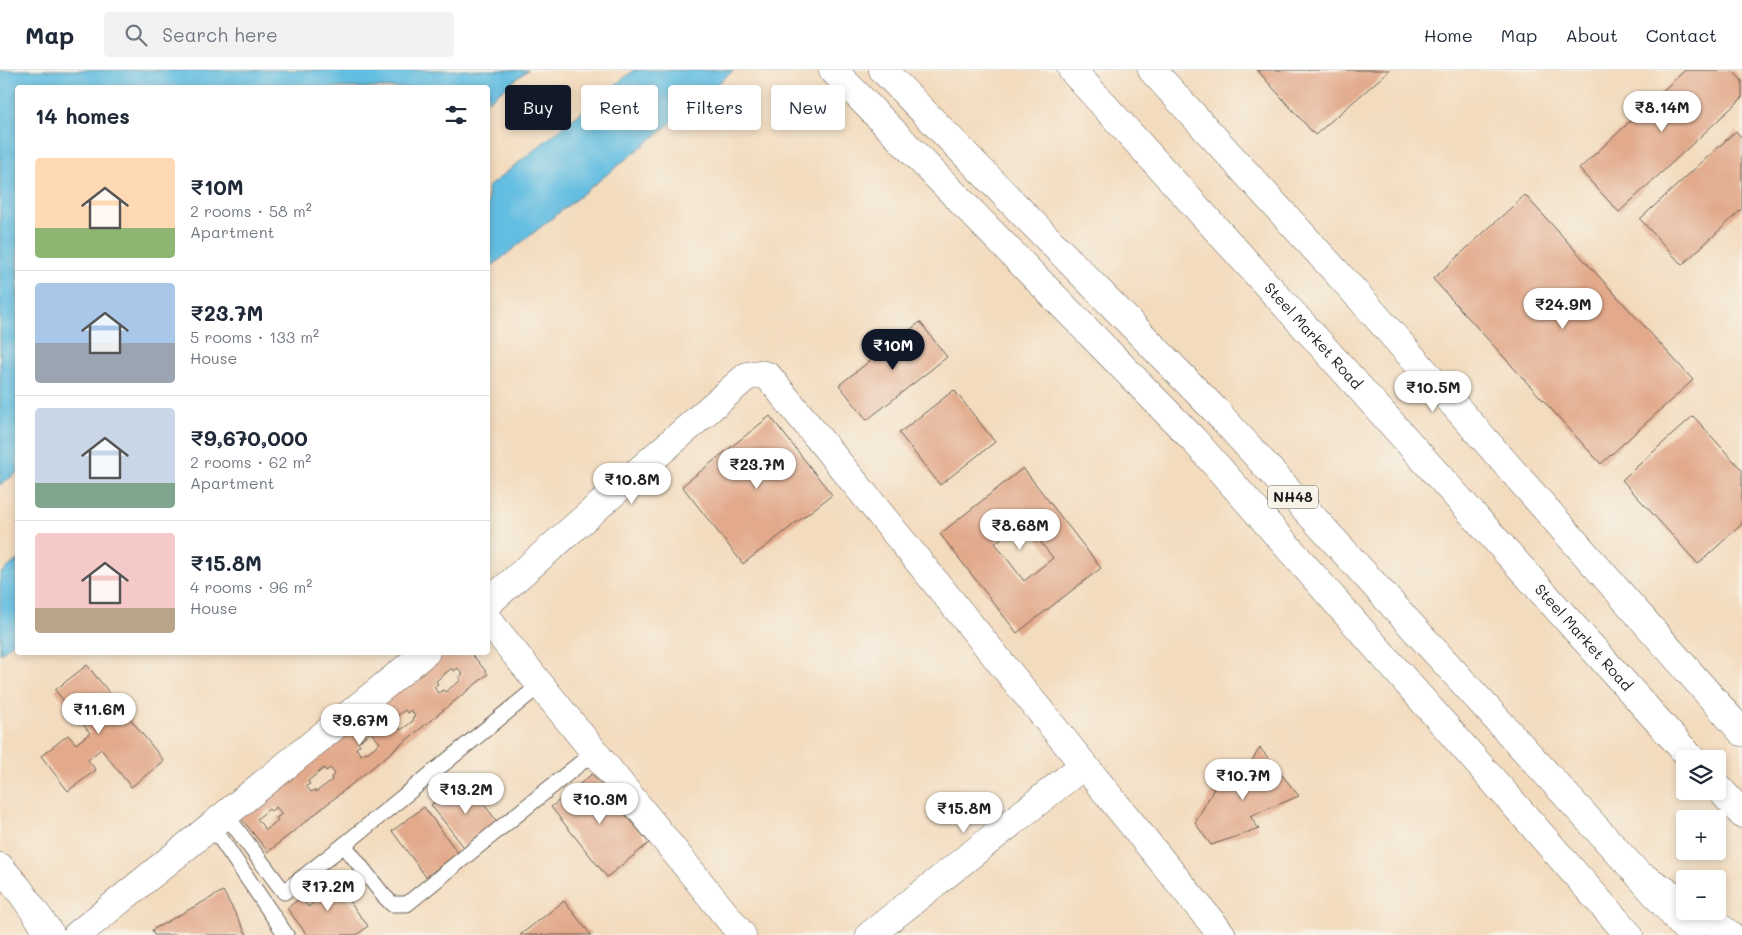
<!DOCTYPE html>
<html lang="en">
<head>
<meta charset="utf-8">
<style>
	:root { --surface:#fff; --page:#f2f2f3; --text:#1f2937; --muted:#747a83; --line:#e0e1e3; --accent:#111827 }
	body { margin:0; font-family:Mali,sans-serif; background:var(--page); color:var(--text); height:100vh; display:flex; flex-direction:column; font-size:19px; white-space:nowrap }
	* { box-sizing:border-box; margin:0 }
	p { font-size:16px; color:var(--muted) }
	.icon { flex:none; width:28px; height:28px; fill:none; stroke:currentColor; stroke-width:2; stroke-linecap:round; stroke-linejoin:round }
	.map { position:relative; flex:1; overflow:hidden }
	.side { position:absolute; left:15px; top:15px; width:475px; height:570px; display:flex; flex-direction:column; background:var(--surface); border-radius:5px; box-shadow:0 2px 8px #0003 }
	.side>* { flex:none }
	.guide { position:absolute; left:505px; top:15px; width:475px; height:45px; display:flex; gap:10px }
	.fabs { position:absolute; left:1676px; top:680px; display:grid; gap:10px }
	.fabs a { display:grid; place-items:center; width:50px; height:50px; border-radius:5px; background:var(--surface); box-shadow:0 2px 8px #0003; font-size:25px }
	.price { position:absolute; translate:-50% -42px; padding:0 11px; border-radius:18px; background:#fff; color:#222; font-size:16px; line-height:32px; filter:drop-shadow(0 1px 2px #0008) }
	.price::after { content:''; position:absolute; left:50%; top:30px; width:15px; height:11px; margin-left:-8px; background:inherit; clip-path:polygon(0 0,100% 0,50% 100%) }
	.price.active { background:var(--accent); color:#fff }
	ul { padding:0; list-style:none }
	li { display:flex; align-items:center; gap:15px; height:125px; padding:0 20px }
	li+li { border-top:1px solid var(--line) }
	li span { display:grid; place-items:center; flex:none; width:140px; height:100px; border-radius:5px; color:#555 }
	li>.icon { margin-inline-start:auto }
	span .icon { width:60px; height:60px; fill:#fffc; stroke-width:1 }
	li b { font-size:21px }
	h2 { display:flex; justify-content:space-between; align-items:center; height:60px; padding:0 20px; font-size:21px }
	.chip { padding:0 18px; border-radius:5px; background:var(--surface); box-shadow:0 2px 8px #0003; font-size:18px; line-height:45px }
	.chip.active { background:var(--accent); color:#fff }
	header { display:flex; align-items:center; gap:30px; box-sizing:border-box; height:70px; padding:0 25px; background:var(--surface); border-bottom:1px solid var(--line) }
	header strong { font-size:24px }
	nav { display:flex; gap:28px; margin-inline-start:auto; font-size:18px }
	.search { width:350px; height:45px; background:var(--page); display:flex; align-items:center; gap:12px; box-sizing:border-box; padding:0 18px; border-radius:5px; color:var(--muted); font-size:19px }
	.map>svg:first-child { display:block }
</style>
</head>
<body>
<header>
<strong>Map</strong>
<div class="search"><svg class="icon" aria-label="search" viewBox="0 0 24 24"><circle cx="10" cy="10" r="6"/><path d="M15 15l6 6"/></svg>Search here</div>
<nav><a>Home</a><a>Map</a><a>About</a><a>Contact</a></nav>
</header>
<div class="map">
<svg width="1742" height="865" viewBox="0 0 1742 865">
	<rect width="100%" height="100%" fill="#f7f3e8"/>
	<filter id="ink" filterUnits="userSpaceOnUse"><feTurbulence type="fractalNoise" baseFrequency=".02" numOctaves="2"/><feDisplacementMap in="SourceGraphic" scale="10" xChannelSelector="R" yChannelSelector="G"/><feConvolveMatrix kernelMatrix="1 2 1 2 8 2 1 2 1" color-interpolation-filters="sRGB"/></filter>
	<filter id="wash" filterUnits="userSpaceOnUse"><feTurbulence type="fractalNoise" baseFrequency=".0096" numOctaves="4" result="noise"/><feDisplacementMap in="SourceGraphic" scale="20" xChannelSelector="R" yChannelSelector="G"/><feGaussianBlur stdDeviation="1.12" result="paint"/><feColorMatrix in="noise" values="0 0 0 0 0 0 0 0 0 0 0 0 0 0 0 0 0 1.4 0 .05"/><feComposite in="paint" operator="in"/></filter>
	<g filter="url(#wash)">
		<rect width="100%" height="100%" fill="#f3dbbe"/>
		<g fill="#64bee1" stroke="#406d7e">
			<polygon points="0,0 528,0 488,31 488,18 18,18 18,402 0,415"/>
			<polygon points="634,0 734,0 659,63 488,199 488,117"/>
			<polygon points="17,490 17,570 0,584 0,504"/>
		</g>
		<g id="blocks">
			<g fill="#e2a98a" fill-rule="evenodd">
				<polygon points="1257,0 1390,0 1315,65"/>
				<polygon points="1685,0 1732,0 1742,11 1742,28 1619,142 1579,99"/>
				<polygon points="1736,61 1742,68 1742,139 1682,195 1640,149"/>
				<polygon points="1525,125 1693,310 1601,394 1433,209"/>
				<polygon points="920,252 947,287 867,350 839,315"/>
				<polygon points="954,320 995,372 940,415 899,363"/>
				<polygon points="770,346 832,425 743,494 682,416"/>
				<polygon points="1693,346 1742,400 1742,454 1698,494 1622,410"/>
				<path d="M 1023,398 L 1101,498 L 1017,563 L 940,464 ZM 1024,451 L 1053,488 L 1024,511 L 995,473 Z"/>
				<path d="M 439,582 L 470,582 L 488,604 L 268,782 L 237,743 ZM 452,598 L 454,601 L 458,598 L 463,604 L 459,607 L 461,610 L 445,622 L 443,620 L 438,623 L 434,617 L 438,614 L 436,611 ZM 405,640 L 407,643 L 411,640 L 415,646 L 412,648 L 413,651 L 401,660 L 392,649 ZM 371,662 L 380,673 L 367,683 L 366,682 L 361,685 L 356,678 L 360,675 L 358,672 ZM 324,698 L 326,701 L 330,698 L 335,704 L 331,707 L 332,710 L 316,722 L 315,720 L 311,722 L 306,716 L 310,714 L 308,711 ZM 276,737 L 282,744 L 276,748 L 278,750 L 266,760 L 257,749 L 269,739 L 271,741 Z"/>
				<polygon points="87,595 164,691 131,717 101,679 88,690 96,700 68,721 41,686 68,665 76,674 90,663 55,620"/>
				<polygon points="1260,678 1299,726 1250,746 1259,759 1211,775 1195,753 1222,704 1232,720"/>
				<polygon points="592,704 649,773 607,807 551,737"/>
				<polygon points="464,709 500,755 467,781 431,735"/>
				<polygon points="424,737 458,783 426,807 392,761"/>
				<polygon points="330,806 368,856 357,865 307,865 287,838 302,827 308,837 316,831 309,821"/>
				<polygon points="223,821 247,865 154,865 152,860"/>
				<polygon points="564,831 591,865 520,865"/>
			</g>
		</g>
	</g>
	<g filter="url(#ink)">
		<use href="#blocks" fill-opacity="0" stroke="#675f55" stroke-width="1"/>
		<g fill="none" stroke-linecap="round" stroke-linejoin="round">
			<defs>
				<g id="lane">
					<polyline points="226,745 284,822 344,775 540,615"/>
					<polyline points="212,756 286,865"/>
					<polyline points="344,775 383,825 392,834 407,834 594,682"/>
				</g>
				<g id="street">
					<polyline points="488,550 742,865"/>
					<polyline points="870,865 1084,695"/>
				</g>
				<g id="secondary">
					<path id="s1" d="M 1072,0 L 1315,268 L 1692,689"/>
					<polyline points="1152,0 1361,229 1742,662"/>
					<polyline points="488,533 747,306 759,304 768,306 1222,865"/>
					<polyline points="1718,717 1742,744"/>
					<polyline points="0,797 18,818 51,865"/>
					<polyline points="1645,808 1685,833"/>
					<polyline points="1698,841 1730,865"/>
					<polyline points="77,865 426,582"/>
				</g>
				<g id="highway">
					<polyline points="833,0 1193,369 1629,865"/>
					<polyline points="883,0 1215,340 1637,803 1691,865"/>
				</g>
			</defs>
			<use href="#lane" stroke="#675f55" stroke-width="17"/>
			<use href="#street" stroke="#675f55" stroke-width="29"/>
			<use href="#secondary" stroke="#675f55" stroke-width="29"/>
			<use href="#highway" stroke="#675f55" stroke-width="29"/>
			<use href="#lane" stroke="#fff" stroke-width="15"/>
			<use href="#street" stroke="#fff" stroke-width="28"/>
			<use href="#secondary" stroke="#fff" stroke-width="28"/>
			<use href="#highway" stroke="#fff" stroke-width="28"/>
		</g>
	</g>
	<g text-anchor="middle" stroke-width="4" stroke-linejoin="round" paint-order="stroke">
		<rect fill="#f7f3e8" stroke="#5e5c59" stroke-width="1" x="1268" y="415.5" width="50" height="23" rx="4"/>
		<g font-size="14" font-weight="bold" fill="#1c1c1c">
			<text x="1293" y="432">NH48</text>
		</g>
		<g font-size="15" fill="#1c1c1c" stroke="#f7f3e8">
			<text dy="5" stroke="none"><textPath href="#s1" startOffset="359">Steel Market Road</textPath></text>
			<text dy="5" stroke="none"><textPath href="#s1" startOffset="764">Steel Market Road</textPath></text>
		</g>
	</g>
</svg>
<div class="fabs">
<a><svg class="icon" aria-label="layers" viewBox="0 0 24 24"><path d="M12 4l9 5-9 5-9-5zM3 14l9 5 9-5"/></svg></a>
<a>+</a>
<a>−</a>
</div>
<b class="price" style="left:1662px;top:63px">₹8.14M</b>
<b class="price" style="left:1563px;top:260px">₹24.9M</b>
<b class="price active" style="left:893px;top:301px">₹10M</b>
<b class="price" style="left:1433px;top:343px">₹10.5M</b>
<b class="price" style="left:757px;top:420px">₹23.7M</b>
<b class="price" style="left:632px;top:435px">₹10.8M</b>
<b class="price" style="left:1020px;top:481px">₹8.68M</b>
<b class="price" style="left:99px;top:665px">₹11.6M</b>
<b class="price" style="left:360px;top:676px">₹9.67M</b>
<b class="price" style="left:1243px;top:731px">₹10.7M</b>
<b class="price" style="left:466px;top:745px">₹13.2M</b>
<b class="price" style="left:600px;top:755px">₹10.3M</b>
<b class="price" style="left:964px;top:764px">₹15.8M</b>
<b class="price" style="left:328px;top:842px">₹17.2M</b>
<div class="guide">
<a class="chip active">Buy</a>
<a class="chip">Rent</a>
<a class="chip">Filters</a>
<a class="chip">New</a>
</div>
<section class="side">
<h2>14 homes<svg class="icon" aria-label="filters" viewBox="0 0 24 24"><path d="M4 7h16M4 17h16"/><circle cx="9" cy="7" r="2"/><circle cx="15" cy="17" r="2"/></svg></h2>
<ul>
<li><span style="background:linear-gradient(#ffd9b3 70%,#8fb573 0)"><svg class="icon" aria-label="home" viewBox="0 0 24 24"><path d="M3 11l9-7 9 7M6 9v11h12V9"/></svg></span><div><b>₹10M</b><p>2 rooms · 58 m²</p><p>Apartment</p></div></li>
<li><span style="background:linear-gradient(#a9c7e8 60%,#9aa5b1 0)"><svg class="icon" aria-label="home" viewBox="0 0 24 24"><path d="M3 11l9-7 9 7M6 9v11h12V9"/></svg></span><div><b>₹23.7M</b><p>5 rooms · 133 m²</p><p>House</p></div></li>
<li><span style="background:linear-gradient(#c9d6e8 75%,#7fa58c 0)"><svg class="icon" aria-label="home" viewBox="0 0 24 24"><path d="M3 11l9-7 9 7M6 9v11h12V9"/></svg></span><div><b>₹9,670,000</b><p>2 rooms · 62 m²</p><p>Apartment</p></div></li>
<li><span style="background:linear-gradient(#f6c9c9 75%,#b9a48a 0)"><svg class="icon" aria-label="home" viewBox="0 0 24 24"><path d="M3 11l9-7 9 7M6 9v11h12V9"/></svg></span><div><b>₹15.8M</b><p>4 rooms · 96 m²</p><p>House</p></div></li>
</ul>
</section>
</div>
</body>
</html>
